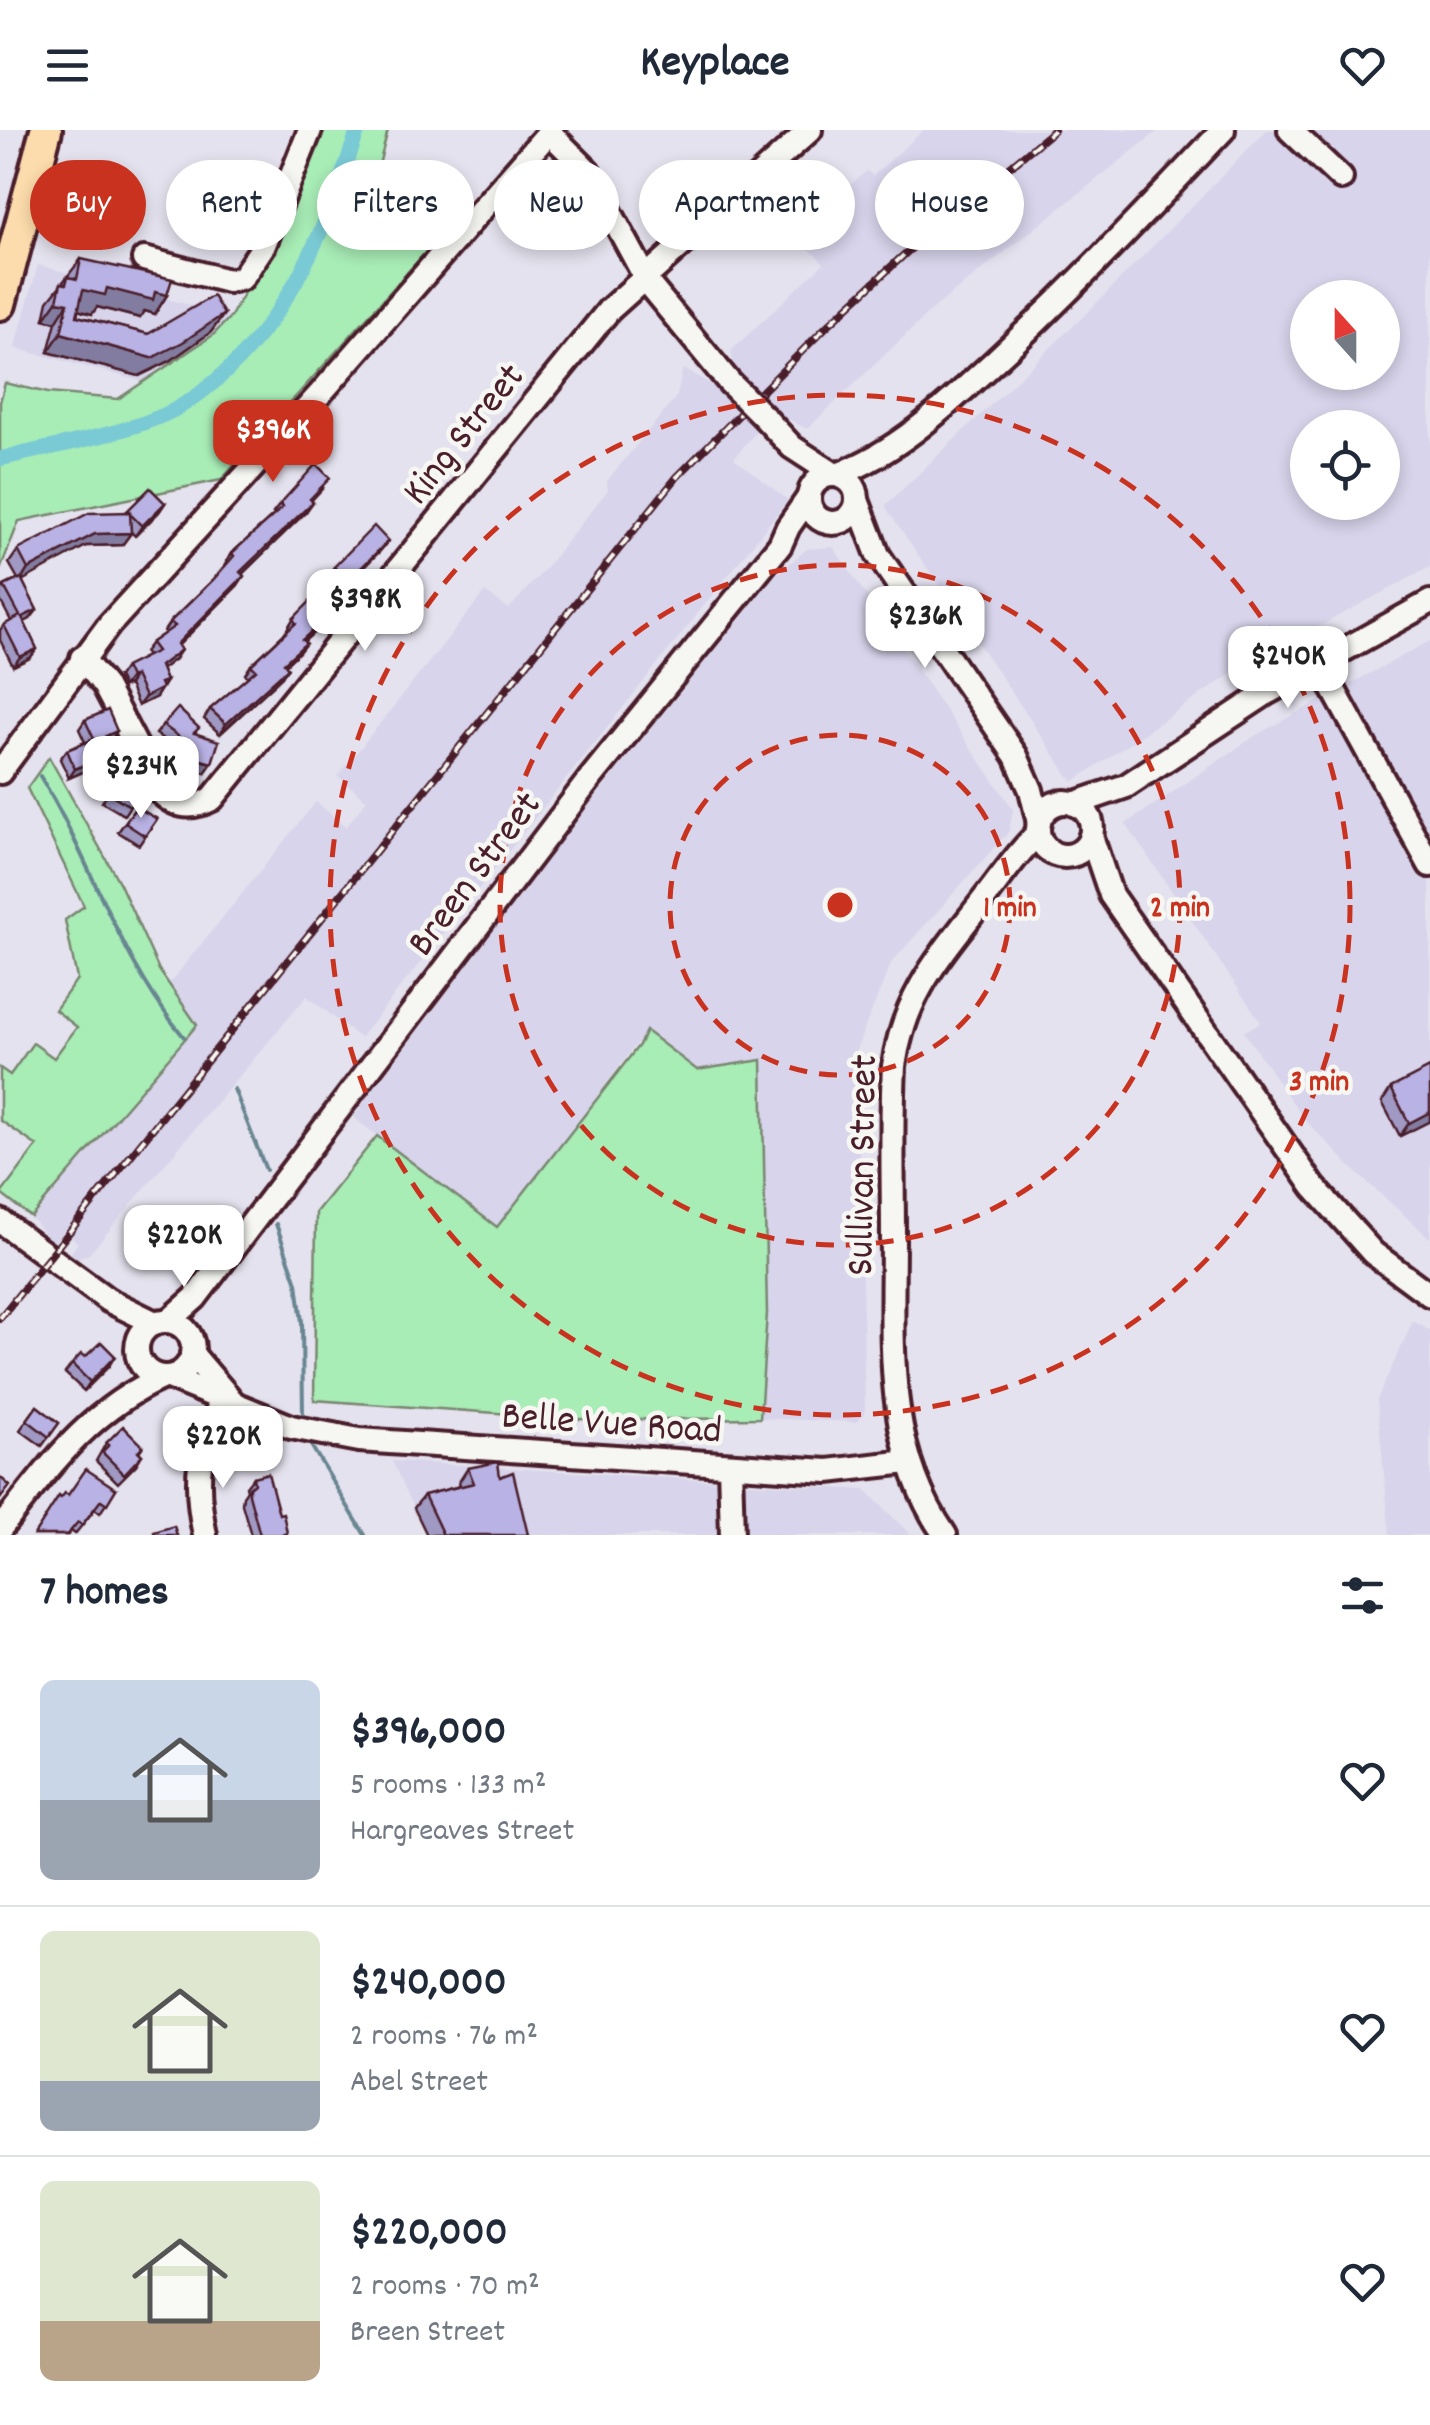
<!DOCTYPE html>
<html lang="en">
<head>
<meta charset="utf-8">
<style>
	:root { --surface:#fff; --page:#f2f2f3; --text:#1f2937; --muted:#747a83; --line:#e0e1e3; --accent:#c8321e }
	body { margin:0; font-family:Dekko,sans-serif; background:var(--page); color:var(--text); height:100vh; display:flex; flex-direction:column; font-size:38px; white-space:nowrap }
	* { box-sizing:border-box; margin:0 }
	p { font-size:32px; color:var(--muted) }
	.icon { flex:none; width:55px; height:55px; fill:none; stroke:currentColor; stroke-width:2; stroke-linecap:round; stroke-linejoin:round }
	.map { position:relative; height:1405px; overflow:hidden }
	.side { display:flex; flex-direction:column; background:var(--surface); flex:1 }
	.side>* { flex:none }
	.hud { position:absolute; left:30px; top:30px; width:1370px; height:90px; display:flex; gap:20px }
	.needle { width:65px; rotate:339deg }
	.tools { position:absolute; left:1290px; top:150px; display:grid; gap:20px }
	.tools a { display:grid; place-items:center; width:110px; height:110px; border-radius:50%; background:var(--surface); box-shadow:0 5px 15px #0003; font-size:50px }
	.price { position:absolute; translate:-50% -85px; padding:0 22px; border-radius:20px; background:#fff; color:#222; font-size:32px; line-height:65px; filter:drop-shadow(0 2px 5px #0008) }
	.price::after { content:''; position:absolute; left:50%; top:60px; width:30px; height:22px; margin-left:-15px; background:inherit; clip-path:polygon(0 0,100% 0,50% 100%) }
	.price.on { background:var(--accent); color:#fff }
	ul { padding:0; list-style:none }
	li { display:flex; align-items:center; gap:30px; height:250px; padding:0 40px }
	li+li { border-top:2px solid var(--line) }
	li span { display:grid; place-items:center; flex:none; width:280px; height:200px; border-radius:15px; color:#555 }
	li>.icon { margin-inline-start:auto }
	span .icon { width:120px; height:120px; fill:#fffc; stroke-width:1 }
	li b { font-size:42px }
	h2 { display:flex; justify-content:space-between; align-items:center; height:120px; padding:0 40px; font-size:42px }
	.chip { padding:0 35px; border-radius:45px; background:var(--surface); box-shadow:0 5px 15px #0003; font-size:35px; line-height:90px }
	.chip.on { background:var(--accent); color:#fff }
	header { display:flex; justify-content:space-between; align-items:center; height:130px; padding:0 40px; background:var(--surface); font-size:45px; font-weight:700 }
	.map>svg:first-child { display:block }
</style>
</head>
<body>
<header><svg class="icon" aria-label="menu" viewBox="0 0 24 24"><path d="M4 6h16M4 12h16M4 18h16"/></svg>Keyplace<svg class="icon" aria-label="heart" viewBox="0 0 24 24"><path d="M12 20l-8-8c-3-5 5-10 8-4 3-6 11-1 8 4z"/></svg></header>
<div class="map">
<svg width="1430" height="1405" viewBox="0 0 1430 1405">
	<rect width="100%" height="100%" fill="#e4e2ee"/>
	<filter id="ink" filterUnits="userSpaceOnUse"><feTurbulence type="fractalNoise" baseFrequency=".01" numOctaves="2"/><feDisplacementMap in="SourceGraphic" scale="20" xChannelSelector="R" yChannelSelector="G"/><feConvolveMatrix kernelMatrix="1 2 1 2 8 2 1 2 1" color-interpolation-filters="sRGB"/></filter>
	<g filter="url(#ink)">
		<g fill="#d7d4eb" fill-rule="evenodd">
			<polygon points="924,0 1159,0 935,177 807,299 773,281 734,328 788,370 360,908 307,866 89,1124 76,1128 70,1124 78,1113 65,1100 52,1115 31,1087 197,895 169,854 316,672 346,697 367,670 338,646 485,462 509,479 545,439 608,360 607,351 677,266 683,239 722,260 736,247 731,221 824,133 792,102 823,73 823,68 803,47 810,42 834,68 867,41 873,46"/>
			<path d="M 1267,0 L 1430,0 L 1430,437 L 1235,541 L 1073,652 L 885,376 L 1091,179 ZM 1308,168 L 1382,168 L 1382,242 L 1308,242 ZM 1308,298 L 1382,298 L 1382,372 L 1308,372 Z"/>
			<polygon points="38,135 231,186 213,205 144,252 15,218"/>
			<polygon points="833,417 1013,679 1009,701 891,833 857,917 865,1284 856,1292 760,1288 767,1183 762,930 697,940 646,901 497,1098 353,987 572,696 775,446 807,419"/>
			<polygon points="1430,511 1430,1108 1358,1044 1304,989 1244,902 1261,892 1126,694 1258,604"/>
			<polygon points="1413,1191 1430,1201 1430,1405 1390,1405 1377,1270"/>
			<polygon points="392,1331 865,1360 911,1405 427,1405"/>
		</g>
		<g fill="#a8ecb6" stroke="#798670" stroke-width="2.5">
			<polygon points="323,0 388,0 371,66 430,117 221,350 19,391 0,440 0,272 5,253 48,263 118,269 213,205 231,186 268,119 310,18"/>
			<polygon points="49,627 120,754 159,840 197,895 31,1087 1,1064 37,1016 0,990 0,938 10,945 33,913 54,928 77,897 55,880 77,849 65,790 84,776 27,658"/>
			<polygon points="646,901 697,940 762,930 767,1183 760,1288 593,1290 314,1270 316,1082 377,1006 497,1097 639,915"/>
		</g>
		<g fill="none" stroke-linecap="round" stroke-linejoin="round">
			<g stroke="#678691" stroke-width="4">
				<path d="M 40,646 C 92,731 119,830 184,907"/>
				<polyline points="234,959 266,1040"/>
				<polyline points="276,1094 297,1153 302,1192 303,1286"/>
				<polyline points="312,1317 365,1405"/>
			</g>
			<path stroke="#7acad5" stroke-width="15" d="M 0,329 C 49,317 119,305 164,285 C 191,273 217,251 238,230 C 302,163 329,86 358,0"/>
			<defs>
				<g id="minor">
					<polyline points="1290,0 1341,48"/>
					<polyline points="549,2 588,41 650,156 729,252"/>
					<polyline points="144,129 228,151 242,148 264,115 310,0"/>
					<polyline points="766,289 792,317 835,345"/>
					<path d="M 837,345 C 900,321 949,273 997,229 C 1076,156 1149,78 1223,0"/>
					<circle cx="833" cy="369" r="24"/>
					<polyline points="857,370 878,425 1016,626 1031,660 1039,693"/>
					<path d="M 82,528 L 104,555 L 161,663 C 177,678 193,679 212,669 L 609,180 L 810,0"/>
					<polyline points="1319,533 1430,735"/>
					<polyline points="0,642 109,495 320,264 551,0"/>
					<circle cx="1065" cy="699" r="27"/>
					<polyline points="1074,674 1126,656 1265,564 1430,472"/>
					<polyline points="1091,706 1111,765 1314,1057 1373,1123 1430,1165"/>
					<polyline points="0,1091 108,1170 155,1193"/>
					<polyline points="169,1191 195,1168 589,650 780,415 788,397 809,367"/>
					<circle cx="165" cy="1219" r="28"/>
					<polyline points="192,1224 232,1271"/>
					<polyline points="168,1247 291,1297 359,1310 828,1341 908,1332"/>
					<polyline points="730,1335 732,1405"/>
					<path d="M 0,1399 C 49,1337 89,1280 163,1247"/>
					<path d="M 205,1405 C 194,1353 196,1311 227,1265"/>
					<path d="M 945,1405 C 883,1316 893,1210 893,1106 C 893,1050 891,993 894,936 C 904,864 942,824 984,769 C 1002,746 1017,723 1038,703"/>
				</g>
				<polyline id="highway" points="0,174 46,0"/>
			</defs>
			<use href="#minor" stroke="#4a1f2b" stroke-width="30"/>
			<use href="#highway" stroke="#4a1f2b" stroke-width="38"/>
			<use href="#minor" stroke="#f6f6f2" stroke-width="22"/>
			<use href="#highway" stroke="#fcdcac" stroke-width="30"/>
			<defs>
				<polyline id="rail" points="0,1188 677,347 826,197 906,123 1054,0"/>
			</defs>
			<use href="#rail" stroke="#4a1f2b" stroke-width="8"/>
			<use href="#rail" stroke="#f6f6f2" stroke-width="4" stroke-dasharray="11" stroke-linecap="butt"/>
			<defs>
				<polyline id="minor-bridge" points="729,252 766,289"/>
			</defs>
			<use href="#minor-bridge" stroke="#4a1f2b" stroke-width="30" stroke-linecap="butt"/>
			<use href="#minor-bridge" stroke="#f6f6f2" stroke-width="22"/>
		</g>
		<g fill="#9f99c4" stroke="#4a1f2b" stroke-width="2.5">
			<polygon points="81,129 167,165 155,184 145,181 140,188 97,177 92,184 78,180 77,186 148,204 224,184 211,202 170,231 139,246 48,222 56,192 44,189 48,171"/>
			<polygon points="324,357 311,371 306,382 242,444 238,455 178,515 175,529 161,539 166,551 156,567 138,576 129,555 123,557 118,547 125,537 147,526 144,522 151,513 165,503 164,501 170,492 213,450 227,434 226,432 232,423 275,384 273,383 280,374"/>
			<polygon points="165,373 159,382 135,406 130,401 131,403 122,415 86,416 22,450 37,480 30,489 24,492 37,519 30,528 13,536 0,510 0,500 4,495 11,491 0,470 0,462 4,456 18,449 9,433 18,420 126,382"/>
			<polygon points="388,411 381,420 344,457 345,474 304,511 306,513 299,522 285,535 282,547 220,604 204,589 210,579 248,547 245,544 251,535 288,500 287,499 293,489 332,450 328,446 334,437"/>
			<polygon points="85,590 117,601 111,610 130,623 111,650 94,637 69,648 60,629 67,620 85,612 79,599"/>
			<polygon points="163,595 196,603 205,643 180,635 184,624 156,604"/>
			<polygon points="120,644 142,658 124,685 102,672"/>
			<polygon points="136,677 157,689 139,715 118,702"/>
			<polygon points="1430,938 1430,991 1400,1006 1382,972 1391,958"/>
			<polygon points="85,1227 109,1236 84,1261 65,1243 72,1234"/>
			<polygon points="37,1276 59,1293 42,1316 20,1300"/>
			<polygon points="106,1313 143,1316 139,1322 142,1325 136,1335 118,1353 96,1331"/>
			<polygon points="468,1338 500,1347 528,1405 427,1405 414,1378 424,1365 460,1356 459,1352"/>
			<polygon points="253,1347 279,1384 287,1403 286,1405 251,1405 242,1374 243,1366 247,1360 246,1356"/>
			<polygon points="116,1359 100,1383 95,1379 75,1404 71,1401 68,1405 34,1405 61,1368 68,1365"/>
		</g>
		<g fill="#827da0" stroke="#4a1f2b" stroke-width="2.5">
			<polygon points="107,158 155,162 167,165 155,184 145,181 140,188 97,177 92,184 70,178 83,160"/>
			<polygon points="57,171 68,173 56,192 44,189"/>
			<polygon points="224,184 211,202 170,231 139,246 48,222 61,203 152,228"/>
			<polygon points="313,372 306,382 234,452 240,442"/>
			<polygon points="165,373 159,382 135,406 142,396"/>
			<polygon points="131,403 122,415 86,416 20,452 28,439 95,404"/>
			<polygon points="388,411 381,420 336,465 343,456"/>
			<polygon points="244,446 238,455 171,523 177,514"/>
			<polygon points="352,465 345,474 296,519 302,510"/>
			<polygon points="37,480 30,489 15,497 22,487"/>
			<polygon points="306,513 299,522 277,543 284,533"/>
			<polygon points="37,519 30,528 13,536 20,527"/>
			<polygon points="181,520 175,529 154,545 160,536"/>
			<polygon points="288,538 282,547 220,604 226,594"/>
			<polygon points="135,545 129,555 123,557 130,548"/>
			<polygon points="166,551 156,567 138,576 145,567 160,553"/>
			<polygon points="187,626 212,633 205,643 180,635"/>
			<polygon points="100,628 94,637 69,648 75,639"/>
			<polygon points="1430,982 1430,991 1400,1006 1409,993"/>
			<polygon points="115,1226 109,1236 84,1261 90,1252"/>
		</g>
		<g fill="#b9b2e4" stroke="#4a1f2b" stroke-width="2.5">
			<polygon points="81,129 172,149 167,165 155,162 153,170 107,158 105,165 83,160 77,186 148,204 213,166 224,184 183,212 152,228 61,203 68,173 57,171 61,153 66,154 68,147 77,149"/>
			<polygon points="316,334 330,348 310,369 313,372 240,442 244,446 177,514 181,520 160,536 166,551 160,553 162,558 145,567 135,545 130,548 125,537 157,521 151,513 175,496 170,492 213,450 234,426 232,423 283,377 280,374"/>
			<polygon points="150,358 165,373 142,396 130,384 130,382 127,381"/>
			<polygon points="130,382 131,403 95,404 28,439 18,420 89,383"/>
			<polygon points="374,396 388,411 343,456 352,465 302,510 306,513 284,533 288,538 226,594 210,579 256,540 251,535 296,493 293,489 339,442 334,437"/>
			<polygon points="21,448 37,480 22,487 37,519 20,527 4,495 20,486 4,456"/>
			<polygon points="178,578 199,598 194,603 219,611 212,633 187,626 190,615 163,595"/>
			<polygon points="108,580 117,601 106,606 130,623 118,640 100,628 75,639 67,620 94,609 85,590"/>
			<polygon points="120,644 142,658 130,676 109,663"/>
			<polygon points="136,677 157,689 145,706 125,693"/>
			<polygon points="1430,938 1430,982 1409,993 1391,958"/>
			<polygon points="101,1212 115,1226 90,1252 72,1234 81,1224 85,1227"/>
			<polygon points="37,1276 59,1293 49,1307 27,1290"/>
			<polygon points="123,1296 143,1316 138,1321 142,1325 124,1344 102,1322 109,1315 106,1313"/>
			<polygon points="498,1332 500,1347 513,1342 528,1405 443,1405 424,1365 474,1353 468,1338"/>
			<polygon points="86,1339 116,1359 107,1374 101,1370 82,1395 78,1392 67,1405 34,1405 59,1366 61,1368 65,1363 68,1365"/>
			<polygon points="268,1343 279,1384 283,1383 287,1403 282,1405 260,1405 249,1364 249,1357 254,1353 253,1347"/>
			<polygon points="0,1347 10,1356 0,1369"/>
			<polygon points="174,1396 177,1405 155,1405 154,1402"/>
		</g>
	</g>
	<g fill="none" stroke="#c8321e" stroke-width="5" stroke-dasharray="18 12">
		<circle cx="840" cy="775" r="170"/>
		<circle cx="840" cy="775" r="340"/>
		<circle cx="840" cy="775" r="510"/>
	</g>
	<g text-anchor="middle" stroke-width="9" stroke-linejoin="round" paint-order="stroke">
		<g font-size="40" fill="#4a1f2b" stroke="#f6f6f2">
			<text transform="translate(461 302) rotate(-51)" y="14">King Street</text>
			<text transform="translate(472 742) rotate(-53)" y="14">Breen Street</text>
			<text transform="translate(859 1035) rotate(-89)" y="14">Sullivan Street</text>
			<text transform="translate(612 1290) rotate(4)" y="14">Belle Vue Road</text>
		</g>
	</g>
	<circle cx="840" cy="775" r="15" fill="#c8321e" stroke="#f6f6f2" stroke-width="5"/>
	<g font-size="30" text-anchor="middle" font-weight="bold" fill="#c8321e" stroke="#f6f6f2" stroke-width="9" stroke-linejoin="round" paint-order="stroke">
		<text x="1010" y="786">1 min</text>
		<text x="1180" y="786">2 min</text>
		<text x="1319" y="960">3 min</text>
	</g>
</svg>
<div class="tools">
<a><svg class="needle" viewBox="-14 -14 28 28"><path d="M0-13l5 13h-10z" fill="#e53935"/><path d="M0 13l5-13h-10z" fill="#747a83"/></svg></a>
<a><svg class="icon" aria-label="locate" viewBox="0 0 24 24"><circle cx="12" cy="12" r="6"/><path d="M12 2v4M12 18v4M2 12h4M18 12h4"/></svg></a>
</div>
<b class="price on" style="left:273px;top:355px">$396K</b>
<b class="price" style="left:365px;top:524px">$398K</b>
<b class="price" style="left:925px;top:541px">$236K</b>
<b class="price" style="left:1288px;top:581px">$240K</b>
<b class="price" style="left:141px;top:691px">$234K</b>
<b class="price" style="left:184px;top:1160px">$220K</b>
<b class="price" style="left:223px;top:1361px">$220K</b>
<div class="hud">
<a class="chip on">Buy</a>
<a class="chip">Rent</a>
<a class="chip">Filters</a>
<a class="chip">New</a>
<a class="chip">Apartment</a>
<a class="chip">House</a>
</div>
</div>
<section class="side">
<h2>7 homes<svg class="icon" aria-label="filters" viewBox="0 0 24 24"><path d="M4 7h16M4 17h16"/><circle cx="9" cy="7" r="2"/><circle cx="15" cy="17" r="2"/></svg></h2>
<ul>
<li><span style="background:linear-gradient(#c9d6e8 60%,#9aa5b1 0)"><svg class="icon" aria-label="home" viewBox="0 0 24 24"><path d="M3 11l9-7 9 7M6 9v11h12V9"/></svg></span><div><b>$396,000</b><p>5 rooms · 133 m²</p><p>Hargreaves Street</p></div><svg class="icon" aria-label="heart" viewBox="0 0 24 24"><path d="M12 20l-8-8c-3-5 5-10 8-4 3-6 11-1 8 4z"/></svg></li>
<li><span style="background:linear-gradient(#dfe7d0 75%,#9aa5b1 0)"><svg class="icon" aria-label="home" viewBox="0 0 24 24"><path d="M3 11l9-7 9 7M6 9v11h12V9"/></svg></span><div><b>$240,000</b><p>2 rooms · 76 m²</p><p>Abel Street</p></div><svg class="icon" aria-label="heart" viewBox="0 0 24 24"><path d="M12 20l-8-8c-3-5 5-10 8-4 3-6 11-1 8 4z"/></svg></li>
<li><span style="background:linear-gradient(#dfe7d0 70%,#b9a48a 0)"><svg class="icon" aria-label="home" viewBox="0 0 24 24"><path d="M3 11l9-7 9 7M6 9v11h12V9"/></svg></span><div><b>$220,000</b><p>2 rooms · 70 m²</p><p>Breen Street</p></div><svg class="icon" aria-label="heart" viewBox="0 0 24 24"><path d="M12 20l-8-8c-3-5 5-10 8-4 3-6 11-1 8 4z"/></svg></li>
</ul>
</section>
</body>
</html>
